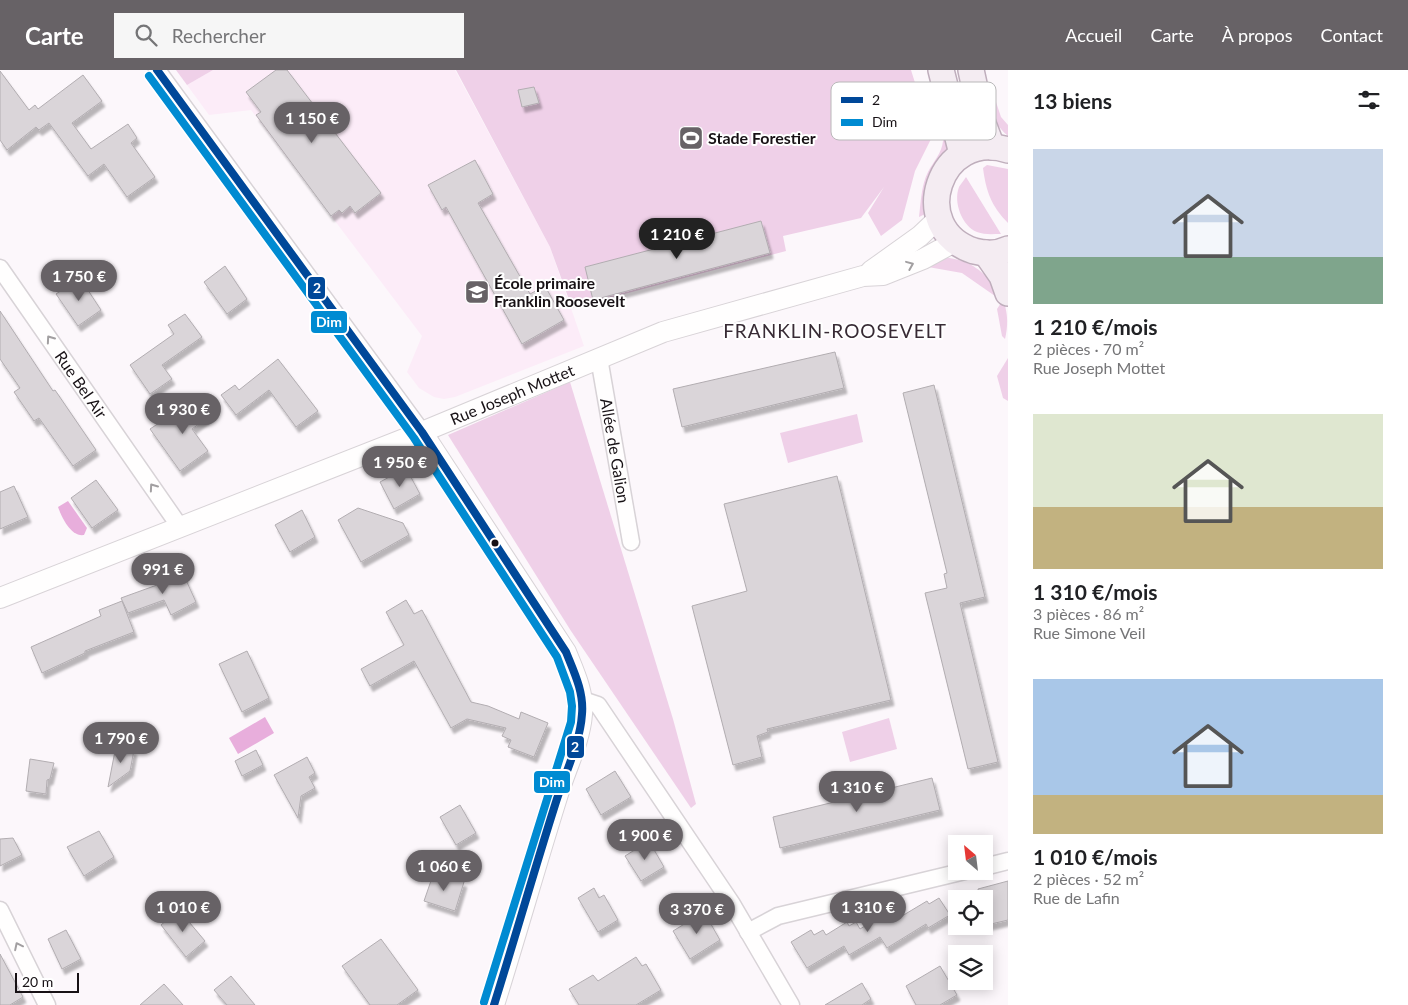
<!DOCTYPE html>
<html lang="fr">
<head>
<meta charset="utf-8">
<style>
	:root { --surface:#fff; --page:#f6f6f6; --text:#202124; --muted:#757577; --accent:#676266 }
	body { margin:0; font-family:Lato,sans-serif; background:var(--page); color:var(--text); height:100vh; display:flex; flex-direction:column; font-size:19px; white-space:nowrap }
	* { box-sizing:border-box; margin:0 }
	p { font-size:16px; color:var(--muted) }
	.icon { flex:none; width:28px; height:28px; fill:none; stroke:currentColor; stroke-width:2; stroke-linecap:round; stroke-linejoin:round }
	.map { position:relative; flex:1; overflow:hidden }
	.panel { display:flex; flex-direction:column; background:var(--surface); width:400px }
	.panel>* { flex:none }
	.needle { width:32px; rotate:332deg }
	.fabs { position:absolute; left:948px; top:765px; display:grid; gap:10px }
	.fabs a { display:grid; place-items:center; width:45px; height:45px; border-radius:0px; background:var(--surface); box-shadow:0 2px 12px #0003; font-size:25px }
	.scale { position:absolute; left:15px; bottom:12px; width:64px; box-sizing:border-box; padding-left:5px; border:2px solid #171115; border-top:0; font-size:14px; line-height:18px; white-space:nowrap; color:#171115; -webkit-text-stroke:4px #fff; paint-order:stroke }
	.price { position:absolute; translate:-50% -42px; padding:0 11px; border-radius:18px; background:var(--accent); color:#fff; font-size:16px; line-height:32px; filter:drop-shadow(0 1px 2px #0008) }
	.price::after { content:''; position:absolute; left:50%; top:30px; width:15px; height:11px; margin-left:-8px; background:inherit; clip-path:polygon(0 0,100% 0,50% 100%) }
	.price.current { background:#222; color:#fff }
	ul { padding:0; list-style:none }
	li { display:grid; align-content:center; gap:10px; height:265px; padding:0 25px }
	li span { display:grid; place-items:center; height:155px; border-radius:0px; color:#555 }
	li>.icon { margin-inline-start:auto }
	span .icon { width:90px; height:90px; fill:#fffc; stroke-width:1 }
	li b { font-size:21px }
	h2 { display:flex; justify-content:space-between; align-items:center; height:60px; padding:0 25px; font-size:21px }
	header { display:flex; align-items:center; gap:30px; box-sizing:border-box; height:70px; padding:0 25px; background:var(--accent); color:#fff }
	header strong { font-size:24px }
	nav { display:flex; gap:28px; margin-inline-start:auto; font-size:18px }
	.search { width:350px; height:45px; background:var(--page); display:flex; align-items:center; gap:12px; box-sizing:border-box; padding:0 18px; border-radius:0px; color:var(--muted); font-size:19px }
	main { display:flex; flex:1; min-height:0 }
	.map>svg:first-child { display:block }
</style>
</head>
<body>
<header>
<strong>Carte</strong>
<div class="search"><svg class="icon" aria-label="search" viewBox="0 0 24 24"><circle cx="10" cy="10" r="6"/><path d="M15 15l6 6"/></svg>Rechercher</div>
<nav><a>Accueil</a><a>Carte</a><a>À propos</a><a>Contact</a></nav>
</header>
<main>
<div class="map">
<svg width="1008" height="935" viewBox="0 0 1008 935">
	<defs>
		<filter id="shadow"><feDropShadow dx="3" dy="5.5" stdDeviation="1" flood-color="#0004"/></filter>
	</defs>
	<rect width="100%" height="100%" fill="#fcf7fb"/>
	<polygon fill="#fcecf8" points="213,0 455,0 550,177 584,276 455,327 444,329 434,327 419,318 407,302 422,266 251,40 209,45 187,15"/>
	<g fill="#efd0e8">
		<polygon points="176,0 213,0 187,15"/>
		<polygon points="456,0 911,0 932,67 915,101 902,150 881,166 868,143 884,117 861,148 783,166 786,181 572,238 550,177"/>
		<path d="M 940,27 L 949,65 L 948,80 L 926,129 L 925,144 L 919,147 C 921,132 921,116 928,102 C 933,92 942,83 943,71 C 945,58 939,42 935,29 Z"/>
		<path d="M 990,32 L 996,32 L 1001,47 L 1008,55 L 1008,66 C 996,56 993,47 990,32 Z"/>
		<path d="M 987,95 L 1008,99 L 1008,153 C 991,136 986,121 983,98 Z"/>
		<path d="M 966,107 L 1001,164 C 992,164 985,165 977,162 C 962,156 953,132 959,117 C 961,114 964,110 966,107 Z"/>
		<path d="M 943,187 C 973,191 982,200 1000,223 L 995,226 L 962,203 L 928,197 Z"/>
		<path d="M 1004,232 C 1008,245 1008,256 1005,269 L 1002,266 L 997,239 L 1001,233 Z"/>
		<polygon points="1008,288 1008,331 1003,328 997,306"/>
		<polygon points="570,312 673,649 696,734 691,738 571,561 448,365"/>
		<polygon points="857,344 863,372 788,393 780,363"/>
		<polygon points="889,648 897,679 850,692 842,662"/>
	</g>
	<g fill="#e8aedc">
		<path d="M 68,431 L 87,458 L 84,465 C 71,467 62,448 58,437 Z"/>
		<polygon points="265,647 274,663 238,684 229,668"/>
	</g>
	<g fill="#dad5d9" stroke="#b2adb1" filter="url(#shadow)">
		<polygon points="276,0 287,0 381,123 355,143 350,136 342,143 339,140 331,146 256,45 261,42 246,22"/>
		<polygon points="0,1 29,40 35,35 38,39 83,5 102,31 72,53 91,79 128,54 137,68 131,73 155,107 127,127 104,94 88,106 49,53 39,60 36,57 7,80 0,70"/>
		<polygon points="534,17 539,33 522,37 518,20"/>
		<polygon points="475,90 493,124 478,133 530,224 545,216 564,250 522,274 446,137 442,140 428,115"/>
		<polygon points="761,151 770,183 593,230 585,197"/>
		<polygon points="225,196 247,229 227,244 204,212"/>
		<polygon points="80,208 101,240 78,256 56,224"/>
		<polygon points="0,241 53,321 55,320 96,380 73,396 39,348 34,351 14,322 20,318 0,289"/>
		<polygon points="185,244 202,267 162,295 172,309 150,324 130,295 174,264 168,255"/>
		<polygon points="835,282 844,318 682,357 673,319"/>
		<polygon points="278,289 318,341 296,357 269,320 236,345 221,325 235,315 239,320"/>
		<polygon points="934,315 985,527 960,533 998,692 968,699 925,523 947,518 944,504 947,503 903,323"/>
		<polygon points="205,329 214,343 192,359 208,381 180,401 150,359 171,345 175,350"/>
		<polygon points="406,398 420,424 394,439 380,412"/>
		<polygon points="837,406 891,630 767,659 768,662 757,666 762,687 733,695 692,536 747,521 724,434"/>
		<polygon points="96,410 118,440 92,458 71,428"/>
		<polygon points="14,416 28,447 0,459 0,422"/>
		<polygon points="358,438 403,453 409,465 361,492 338,450"/>
		<polygon points="302,440 315,467 290,482 275,455"/>
		<polygon points="181,499 196,532 171,545 164,530 128,543 121,528 157,515 155,512"/>
		<polygon points="406,530 414,544 422,540 471,632 488,636 519,649 521,642 548,653 534,687 508,677 511,670 502,666 506,658 467,649 451,658 414,591 370,616 361,599 404,575 386,542"/>
		<polygon points="122,531 134,562 85,581 85,583 42,603 31,577 101,546 99,540"/>
		<polygon points="247,581 269,628 242,642 219,594"/>
		<polygon points="116,676 134,680 131,696 130,701 108,717"/>
		<polygon points="256,680 263,695 242,706 235,691"/>
		<polygon points="307,687 315,703 309,707 315,718 301,726 298,748 274,705"/>
		<polygon points="30,689 54,693 50,709 47,710 46,724 26,721"/>
		<polygon points="615,701 631,727 601,745 586,719"/>
		<polygon points="932,708 940,740 780,778 773,747"/>
		<polygon points="460,735 476,763 456,775 440,747"/>
		<polygon points="99,761 114,787 84,806 67,777"/>
		<polygon points="13,768 22,785 0,796 0,769"/>
		<polygon points="649,771 664,797 641,811 625,786"/>
		<polygon points="434,802 464,812 455,841 424,831"/>
		<polygon points="1008,811 1008,850 987,855 984,844 984,829 980,829 978,819"/>
		<polygon points="594,818 599,828 604,825 618,850 598,862 578,828"/>
		<polygon points="939,828 950,845 928,858 926,854 887,878 880,867 849,885 844,876 807,898 791,872 811,860 814,865 823,860 826,865 847,852 849,856 856,852 860,859 891,840 897,849 927,831 929,834"/>
		<polygon points="179,840 205,871 186,887 161,855"/>
		<polygon points="704,842 720,870 690,889 673,861"/>
		<polygon points="66,860 81,889 62,899 48,869"/>
		<polygon points="381,869 418,920 397,935 370,935 342,896"/>
		<polygon points="0,884 23,927 10,935 0,935"/>
		<polygon points="636,887 642,896 646,894 661,920 636,935 579,935 569,919 593,905 598,911"/>
		<polygon points="940,896 957,925 940,935 916,935 906,916"/>
		<polygon points="231,906 255,935 227,935 214,920"/>
		<polygon points="862,913 871,929 862,935 825,935"/>
		<polygon points="164,914 183,935 140,935"/>
	</g>
	<g fill="none" stroke-linecap="round" stroke-linejoin="round">
		<defs>
			<g id="minor">
				<polyline points="157,0 422,362"/>
				<path id="s1" d="M 0,198 L 180,457"/>
				<path id="s2" d="M 599,288 L 631,472"/>
				<polyline points="583,630 598,635 732,834 791,935"/>
				<polyline points="984,797 1008,791"/>
				<polyline points="0,840 47,935"/>
				<polyline points="748,862 778,846 965,801"/>
			</g>
			<g id="tertiary">
				<polyline points="871,201 920,166 939,148"/>
				<path d="M 422,362 L 566,582 C 574,602 584,622 582,644 C 580,671 566,698 558,724 C 536,794 516,865 494,935"/>
				<path id="s3" d="M 0,528 L 422,362 L 663,262 L 863,206 L 883,205 L 923,189 L 956,171"/>
			</g>
			<g id="primary">
				<polyline points="941,0 962,84"/>
				<polyline points="971,0 982,51 992,77"/>
				<path d="M 1008,80 C 939,58 906,159 974,181 C 985,184 998,184 1008,179"/>
				<polyline points="986,183 1002,206 1008,223"/>
			</g>
		</defs>
		<use href="#minor" stroke="#d8d3d7" stroke-width="19"/>
		<use href="#tertiary" stroke="#d8d3d7" stroke-width="22"/>
		<use href="#primary" stroke="#bfaebc" stroke-width="28"/>
		<use href="#minor" stroke="#fffefe" stroke-width="16"/>
		<use href="#tertiary" stroke="#fffefe" stroke-width="20"/>
		<use href="#primary" stroke="#f4ecf2" stroke-width="25"/>
		<defs>
			<path id="bus-1" d="M 157,0 L 422,362 L 566,582 C 574,602 584,622 582,644 C 580,675 564,705 555,735 C 534,801 515,868 494,935"/>
			<polyline id="bus-2" points="149,6 414,368 557,587 570,622 572,636 571,652 484,932"/>
		</defs>
		<use href="#bus-1" stroke="#fff" stroke-width="11"/>
		<use href="#bus-2" stroke="#fff" stroke-width="11"/>
		<use href="#bus-1" stroke="#004899" stroke-width="8"/>
		<use href="#bus-2" stroke="#008bd2" stroke-width="8"/>
	</g>
	<defs><path id="oneway-chevron" d="M-2-3.5L2.5 0L-2 3.5" fill="none" stroke-width="1.6" stroke-linecap="round" stroke-linejoin="round" transform="scale(1.25)"/></defs>
	<g stroke="#a29fa1">
		<use href="#oneway-chevron" transform="translate(910 195) rotate(-22)"/>
		<use href="#oneway-chevron" transform="translate(50 269) rotate(-125)"/>
		<use href="#oneway-chevron" transform="translate(153 417) rotate(-125)"/>
		<use href="#oneway-chevron" transform="translate(18 876) rotate(-116)"/>
	</g>
	<defs>
		<symbol id="stadium-square" viewBox="-11 -11 22 22"><rect x="-9" y="-9" width="18" height="18" rx="4" fill="#676266" stroke="#fff"/><path d="M0-5a6.5 5 0 1 0 0 10a6.5 5 0 1 0 0-10ZM-3.5-1.8h7v3.6h-7Z" fill="#fff"/></symbol>
		<symbol id="school-square" viewBox="-11 -11 22 22"><rect x="-9" y="-9" width="18" height="18" rx="4" fill="#676266" stroke="#fff"/><path d="M0-5L7-2L0 1L-7-2ZM-4 1L0 2.5L4 1V4Q0 6-4 4Z" fill="#fff"/></symbol>
	</defs>
	<g fill-rule="evenodd">
		<use href="#stadium-square" x="677" y="54" width="28" height="28"/>
		<use href="#school-square" x="463" y="208" width="28" height="28"/>
	</g>
	<circle fill="#171115" stroke="#fff" stroke-width="2" cx="495" cy="473" r="4.5"/>
	<g text-anchor="middle" stroke-width="4" stroke-linejoin="round" paint-order="stroke">
		<g font-size="16" font-weight="bold" fill="#171115" stroke="#fff" text-anchor="start">
			<text x="708" y="74">Stade Forestier</text>
			<text x="494" y="219">École primaire<tspan x="494" dy="18">Franklin Roosevelt</tspan></text>
		</g>
		<g font-size="16" fill="#171115" stroke="#fff">
			<text dy="6" stroke="none"><textPath href="#s1" startOffset="142">Rue Bel Air</textPath></text>
			<text dy="6" stroke="none"><textPath href="#s3" startOffset="551">Rue Joseph Mottet</textPath></text>
			<text dy="6" stroke="none"><textPath href="#s2" startOffset="94">Allée de Galion</textPath></text>
		</g>
		<g font-size="19" letter-spacing="1" fill="#382b35" stroke="#fff">
			<text x="835" y="268">FRANKLIN-ROOSEVELT</text>
		</g>
	</g>
	<rect x="831" y="12" width="165" height="58" rx="8" fill="#fff" stroke="#b9b8b9" stroke-width="1"/>
	<rect x="841" y="27" width="22" height="6" fill="#004899"/>
	<rect x="841" y="49" width="22" height="7" fill="#008bd2"/>
	<g font-size="14" fill="#171115">
		<text x="872" y="35">2</text>
		<text x="872" y="57">Dim</text>
	</g>
	<g stroke="#fff" stroke-width="2">
		<rect x="307" y="206" width="19" height="24" rx="5" fill="#004899"/>
		<rect x="310" y="240" width="38" height="24" rx="5" fill="#008bd2"/>
		<rect x="566" y="665" width="19" height="24" rx="5" fill="#004899"/>
		<rect x="533" y="700" width="38" height="24" rx="5" fill="#008bd2"/>
	</g>
	<g font-size="14" text-anchor="middle" font-weight="bold" fill="#fff">
		<text x="317" y="223">2</text>
		<text x="329" y="257">Dim</text>
		<text x="575" y="682">2</text>
		<text x="552" y="717">Dim</text>
	</g>
</svg>
<div class="fabs">
<a><svg class="needle" viewBox="-14 -14 28 28"><path d="M0-13l5 13h-10z" fill="#e53935"/><path d="M0 13l5-13h-10z" fill="#757577"/></svg></a>
<a><svg class="icon" aria-label="locate" viewBox="0 0 24 24"><circle cx="12" cy="12" r="6"/><path d="M12 2v4M12 18v4M2 12h4M18 12h4"/></svg></a>
<a><svg class="icon" aria-label="layers" viewBox="0 0 24 24"><path d="M12 4l9 5-9 5-9-5zM3 14l9 5 9-5"/></svg></a>
</div>
<div class="scale">20 m</div>
<b class="price" style="left:312px;top:74px">1 150 €</b>
<b class="price current" style="left:677px;top:190px">1 210 €</b>
<b class="price" style="left:79px;top:232px">1 750 €</b>
<b class="price" style="left:183px;top:365px">1 930 €</b>
<b class="price" style="left:400px;top:418px">1 950 €</b>
<b class="price" style="left:163px;top:525px">991 €</b>
<b class="price" style="left:121px;top:694px">1 790 €</b>
<b class="price" style="left:857px;top:743px">1 310 €</b>
<b class="price" style="left:645px;top:791px">1 900 €</b>
<b class="price" style="left:444px;top:822px">1 060 €</b>
<b class="price" style="left:183px;top:863px">1 010 €</b>
<b class="price" style="left:868px;top:863px">1 310 €</b>
<b class="price" style="left:697px;top:865px">3 370 €</b>
</div>
<section class="panel">
<h2>13 biens<svg class="icon" aria-label="filters" viewBox="0 0 24 24"><path d="M4 7h16M4 17h16"/><circle cx="9" cy="7" r="2"/><circle cx="15" cy="17" r="2"/></svg></h2>
<ul>
<li><span style="background:linear-gradient(#c9d6e8 70%,#7fa58c 0)"><svg class="icon" aria-label="home" viewBox="0 0 24 24"><path d="M3 11l9-7 9 7M6 9v11h12V9"/></svg></span><div><b>1 210 €/mois</b><p>2 pièces · 70 m²</p><p>Rue Joseph Mottet</p></div></li>
<li><span style="background:linear-gradient(#dfe7d0 60%,#c2b280 0)"><svg class="icon" aria-label="home" viewBox="0 0 24 24"><path d="M3 11l9-7 9 7M6 9v11h12V9"/></svg></span><div><b>1 310 €/mois</b><p>3 pièces · 86 m²</p><p>Rue Simone Veil</p></div></li>
<li><span style="background:linear-gradient(#a9c7e8 75%,#c2b280 0)"><svg class="icon" aria-label="home" viewBox="0 0 24 24"><path d="M3 11l9-7 9 7M6 9v11h12V9"/></svg></span><div><b>1 010 €/mois</b><p>2 pièces · 52 m²</p><p>Rue de Lafin</p></div></li>
</ul>
</section>
</main>
</body>
</html>
